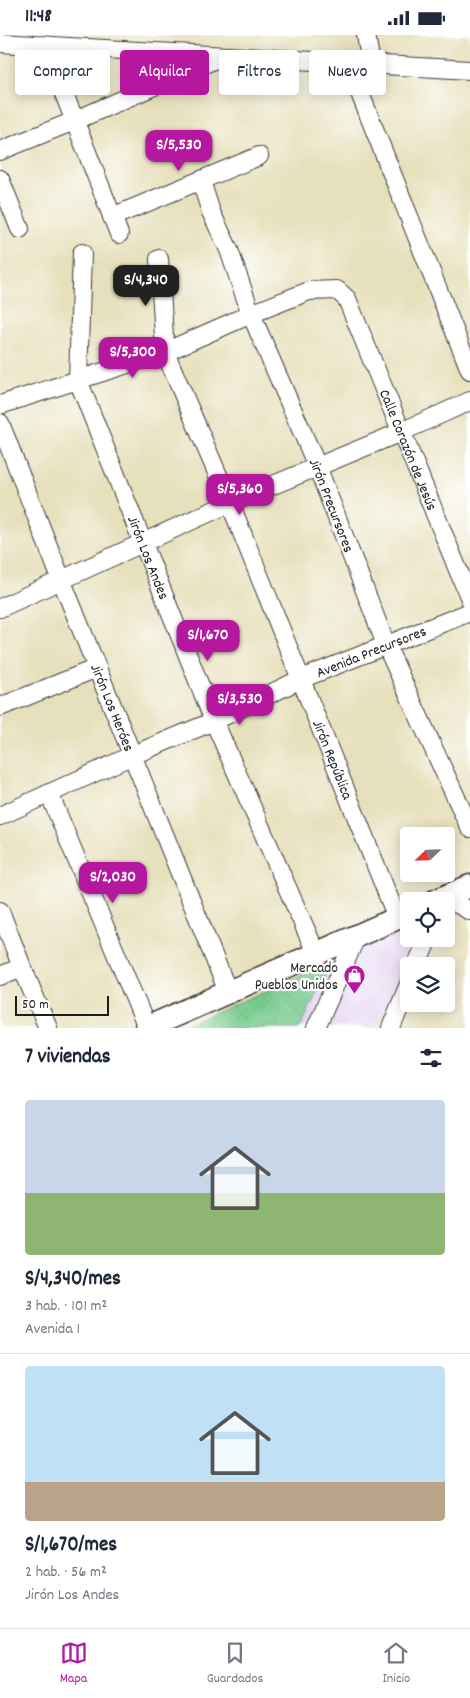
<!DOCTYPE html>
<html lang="es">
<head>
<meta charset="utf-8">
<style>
	:root { --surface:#fff; --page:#f6f6f7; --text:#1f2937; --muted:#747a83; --line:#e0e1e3; --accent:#b5179e }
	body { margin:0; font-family:Dekko,sans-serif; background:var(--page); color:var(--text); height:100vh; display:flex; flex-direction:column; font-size:19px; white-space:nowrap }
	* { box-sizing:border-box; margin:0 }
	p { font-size:16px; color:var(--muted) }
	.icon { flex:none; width:28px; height:28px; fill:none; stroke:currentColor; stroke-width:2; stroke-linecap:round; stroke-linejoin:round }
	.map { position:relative; height:993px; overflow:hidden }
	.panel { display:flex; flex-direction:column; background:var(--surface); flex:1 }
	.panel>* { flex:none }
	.top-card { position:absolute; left:15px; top:15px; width:440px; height:45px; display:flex; gap:10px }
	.needle { width:32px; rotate:247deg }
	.buttons { position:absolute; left:400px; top:792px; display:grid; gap:10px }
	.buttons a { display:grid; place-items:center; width:55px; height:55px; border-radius:5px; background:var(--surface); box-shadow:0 2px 12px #0003; font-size:25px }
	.scale { position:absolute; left:15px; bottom:12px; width:94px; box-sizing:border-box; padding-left:5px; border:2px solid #1c1c1c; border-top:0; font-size:14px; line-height:18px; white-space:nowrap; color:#1c1c1c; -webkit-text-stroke:4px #fff; paint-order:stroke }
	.price { position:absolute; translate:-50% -42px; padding:0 11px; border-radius:10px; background:var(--accent); color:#fff; font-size:16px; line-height:32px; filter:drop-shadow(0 1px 2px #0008) }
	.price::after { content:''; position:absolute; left:50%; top:30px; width:15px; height:11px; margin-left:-8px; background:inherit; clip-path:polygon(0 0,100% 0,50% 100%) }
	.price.current { background:#222; color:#fff }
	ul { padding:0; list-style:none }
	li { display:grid; align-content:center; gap:10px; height:265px; padding:0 25px }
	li+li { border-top:1px solid var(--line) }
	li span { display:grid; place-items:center; height:155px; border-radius:5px; color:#555 }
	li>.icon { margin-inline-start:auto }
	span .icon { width:90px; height:90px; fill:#fffc; stroke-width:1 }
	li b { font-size:21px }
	h2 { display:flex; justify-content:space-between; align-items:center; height:60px; padding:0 25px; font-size:21px }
	.pill { padding:0 18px; border-radius:5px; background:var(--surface); box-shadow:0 2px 12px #0003; font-size:18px; line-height:45px }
	.pill.current { background:var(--accent); color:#fff }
	.status { display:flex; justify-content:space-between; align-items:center; height:35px; padding:0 25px; background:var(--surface); direction:ltr }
	.status svg { height:14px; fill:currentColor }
	.dock { display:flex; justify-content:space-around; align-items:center; height:70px; border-top:1px solid var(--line); background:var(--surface); font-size:14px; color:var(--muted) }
	.dock a { display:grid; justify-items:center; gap:2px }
	.dock .current { color:var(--accent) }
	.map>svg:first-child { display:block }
</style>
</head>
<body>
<div class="status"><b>11:48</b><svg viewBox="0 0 49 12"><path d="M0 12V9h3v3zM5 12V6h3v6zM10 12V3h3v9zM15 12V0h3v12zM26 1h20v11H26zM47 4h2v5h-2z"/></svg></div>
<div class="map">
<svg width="470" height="993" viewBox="0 0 470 993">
	<defs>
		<pattern id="park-dots" width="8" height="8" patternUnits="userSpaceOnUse" patternTransform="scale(1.25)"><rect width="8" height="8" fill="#77cb8e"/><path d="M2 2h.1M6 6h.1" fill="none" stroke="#66ae7a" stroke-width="1.8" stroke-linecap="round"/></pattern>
	</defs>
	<rect width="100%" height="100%" fill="#fff"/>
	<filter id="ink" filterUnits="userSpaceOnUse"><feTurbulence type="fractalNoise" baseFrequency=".02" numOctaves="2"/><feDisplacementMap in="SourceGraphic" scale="10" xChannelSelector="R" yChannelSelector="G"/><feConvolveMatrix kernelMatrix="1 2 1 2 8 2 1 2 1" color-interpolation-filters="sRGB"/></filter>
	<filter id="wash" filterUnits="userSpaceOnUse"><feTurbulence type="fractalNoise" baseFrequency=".0096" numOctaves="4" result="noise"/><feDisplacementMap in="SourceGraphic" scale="20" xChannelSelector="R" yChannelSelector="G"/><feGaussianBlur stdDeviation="1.12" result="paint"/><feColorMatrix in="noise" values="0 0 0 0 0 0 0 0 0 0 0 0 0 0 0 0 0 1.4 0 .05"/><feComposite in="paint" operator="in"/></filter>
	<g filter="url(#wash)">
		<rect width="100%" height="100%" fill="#e7e0bc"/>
		<polygon fill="#e4d3f2" points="409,885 409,904 417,904 376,993 300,993 332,927"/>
		<polygon fill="url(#park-dots)" stroke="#4a7455" points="332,927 300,993 180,993"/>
	</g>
	<g filter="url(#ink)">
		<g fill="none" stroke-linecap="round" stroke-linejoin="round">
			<defs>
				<g id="minor">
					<polyline points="366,0 371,29"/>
					<polyline points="0,8 470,35"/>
					<polyline points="45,10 119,199"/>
					<polyline points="348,28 470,335"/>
					<polyline points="0,116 74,86 220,22"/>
					<polyline points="0,144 20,194"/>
					<path id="s1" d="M 201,146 L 211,177 L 229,215 L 251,279 L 317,431 L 386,610 L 470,793"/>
					<polyline points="112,182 259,121"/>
					<path id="s2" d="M 82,218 L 78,345 L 214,686 L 316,918"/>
					<path id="s3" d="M 159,224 L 165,317 L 230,468 L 397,883"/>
					<path id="s4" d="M 0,370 L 165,317 L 251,279 L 309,256 L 337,255 L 347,264 L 470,564"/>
					<path id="s5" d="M 0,388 L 61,544 L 228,957"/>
					<polyline points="0,573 230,468 401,397 470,366"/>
					<polyline points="0,672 97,633"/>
					<polyline points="49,758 147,993"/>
					<path id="s6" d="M 0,781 L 133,720 L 214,686 L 301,644 L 470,577"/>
					<polyline points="443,866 445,862 470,876"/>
					<polyline points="0,876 22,932 48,993"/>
					<polyline points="416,931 428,904"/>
					<polyline points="0,941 22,932"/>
					<polyline points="316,993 357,900"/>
					<polyline points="391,993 409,949"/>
				</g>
				<g id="major">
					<polyline points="435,866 470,851"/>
					<polyline points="146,993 409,878"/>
				</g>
			</defs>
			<use href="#minor" stroke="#3a3934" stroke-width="20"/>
			<use href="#major" stroke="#3a3934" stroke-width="25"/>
			<use href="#minor" stroke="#fff" stroke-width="18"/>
			<use href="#major" stroke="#fff" stroke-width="22"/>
		</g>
	</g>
	<defs>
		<symbol id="shop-pin" viewBox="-11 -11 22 30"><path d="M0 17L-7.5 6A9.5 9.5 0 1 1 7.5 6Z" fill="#b5179e" stroke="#fff"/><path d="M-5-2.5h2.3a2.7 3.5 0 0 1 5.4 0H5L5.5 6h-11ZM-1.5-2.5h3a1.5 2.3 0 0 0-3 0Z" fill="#fff"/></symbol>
	</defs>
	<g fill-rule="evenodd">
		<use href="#shop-pin" x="342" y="928" width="25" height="34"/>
	</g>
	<g text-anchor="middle" stroke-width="4.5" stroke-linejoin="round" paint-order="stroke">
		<g font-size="15" fill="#1c1c1c" stroke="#fff">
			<text dy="5" stroke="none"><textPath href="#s4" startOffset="534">Calle Corazón de Jesús</textPath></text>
			<text dy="5" stroke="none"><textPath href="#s1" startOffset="350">Jirón Precursores</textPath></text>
			<text dy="5" stroke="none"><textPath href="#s2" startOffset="318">Jirón Los Andes</textPath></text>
			<text dy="5" stroke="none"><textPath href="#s6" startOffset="406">Avenida Precursores</textPath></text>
			<text dy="5" stroke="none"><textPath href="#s5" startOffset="306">Jirón Los Heróes</textPath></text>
			<text dy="5" stroke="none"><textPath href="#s3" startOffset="534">Jirón República</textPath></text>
		</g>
		<g font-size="15" fill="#1c1c1c" stroke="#fff" text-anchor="end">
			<text x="338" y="937">Mercado<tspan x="338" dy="17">Pueblos Unidos</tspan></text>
		</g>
	</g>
</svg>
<div class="buttons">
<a><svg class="needle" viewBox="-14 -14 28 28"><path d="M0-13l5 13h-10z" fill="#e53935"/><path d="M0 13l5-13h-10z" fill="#747a83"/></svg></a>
<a><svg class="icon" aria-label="locate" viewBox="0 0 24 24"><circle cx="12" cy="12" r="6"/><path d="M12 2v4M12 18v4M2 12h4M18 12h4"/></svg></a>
<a><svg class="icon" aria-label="layers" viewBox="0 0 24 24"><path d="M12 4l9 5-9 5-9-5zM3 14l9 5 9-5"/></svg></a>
</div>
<div class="scale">50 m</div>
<b class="price" style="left:179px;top:137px">S/5,530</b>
<b class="price current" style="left:146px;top:272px">S/4,340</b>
<b class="price" style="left:133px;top:344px">S/5,300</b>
<b class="price" style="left:240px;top:481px">S/5,360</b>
<b class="price" style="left:208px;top:627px">S/1,670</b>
<b class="price" style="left:240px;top:691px">S/3,530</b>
<b class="price" style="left:113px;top:869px">S/2,030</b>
<div class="top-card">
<a class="pill">Comprar</a>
<a class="pill current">Alquilar</a>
<a class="pill">Filtros</a>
<a class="pill">Nuevo</a>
</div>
</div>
<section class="panel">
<h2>7 viviendas<svg class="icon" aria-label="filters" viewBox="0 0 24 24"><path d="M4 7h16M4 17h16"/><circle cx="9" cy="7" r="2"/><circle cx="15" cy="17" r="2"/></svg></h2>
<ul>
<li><span style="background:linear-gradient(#c9d6e8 60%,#8fb573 0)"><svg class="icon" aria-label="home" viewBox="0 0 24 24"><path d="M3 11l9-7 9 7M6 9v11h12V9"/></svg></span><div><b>S/4,340/mes</b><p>3 hab. · 101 m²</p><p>Avenida 1</p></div></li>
<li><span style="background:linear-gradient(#bfe0f5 75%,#b9a48a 0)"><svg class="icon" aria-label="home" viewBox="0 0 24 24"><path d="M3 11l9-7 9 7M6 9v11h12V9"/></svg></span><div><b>S/1,670/mes</b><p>2 hab. · 56 m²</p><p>Jirón Los Andes</p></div></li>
</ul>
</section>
<nav class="dock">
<a class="current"><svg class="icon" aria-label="map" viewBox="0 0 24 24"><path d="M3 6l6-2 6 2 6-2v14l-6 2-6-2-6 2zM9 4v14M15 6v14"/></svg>Mapa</a>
<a><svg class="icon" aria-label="saved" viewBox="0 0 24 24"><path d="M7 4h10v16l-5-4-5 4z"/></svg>Guardados</a>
<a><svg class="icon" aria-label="home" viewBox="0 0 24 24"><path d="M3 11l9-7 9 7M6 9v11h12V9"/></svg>Inicio</a>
</nav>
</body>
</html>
